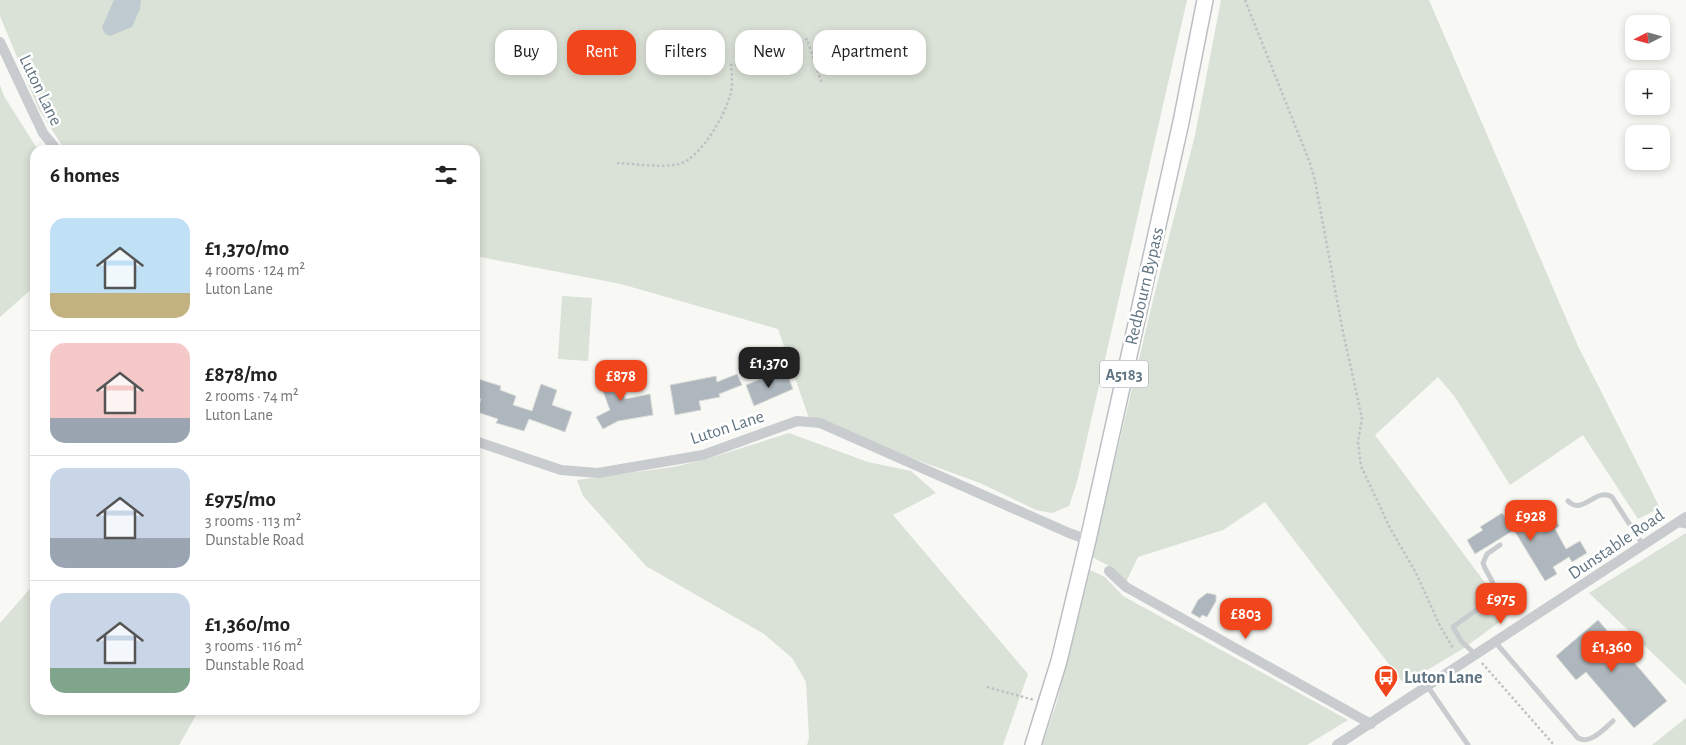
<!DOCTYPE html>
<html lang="en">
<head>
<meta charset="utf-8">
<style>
	:root { --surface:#fff; --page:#f6f6f6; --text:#222; --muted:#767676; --line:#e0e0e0; --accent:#f1461c }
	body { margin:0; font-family:"Alegreya Sans",sans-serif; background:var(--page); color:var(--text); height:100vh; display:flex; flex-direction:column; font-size:19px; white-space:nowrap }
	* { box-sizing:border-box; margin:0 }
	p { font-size:16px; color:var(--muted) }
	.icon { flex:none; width:28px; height:28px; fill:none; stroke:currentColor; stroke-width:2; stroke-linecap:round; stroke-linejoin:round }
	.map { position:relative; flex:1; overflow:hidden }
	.panel { position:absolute; left:30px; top:145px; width:450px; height:570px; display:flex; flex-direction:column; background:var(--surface); border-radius:15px; box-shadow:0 2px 8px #0003 }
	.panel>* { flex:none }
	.guide { position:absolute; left:495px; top:30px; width:475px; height:45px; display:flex; gap:10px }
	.needle { width:32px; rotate:264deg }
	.buttons { position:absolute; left:1625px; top:15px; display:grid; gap:10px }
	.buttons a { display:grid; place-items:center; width:45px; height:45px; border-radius:10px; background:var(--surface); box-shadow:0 2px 8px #0003; font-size:25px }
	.price { position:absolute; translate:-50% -42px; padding:0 11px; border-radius:10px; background:var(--accent); color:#fff; font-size:16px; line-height:32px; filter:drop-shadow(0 1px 2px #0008) }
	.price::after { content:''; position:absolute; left:50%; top:30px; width:15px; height:11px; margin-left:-8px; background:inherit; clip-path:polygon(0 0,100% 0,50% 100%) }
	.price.active { background:#222; color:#fff }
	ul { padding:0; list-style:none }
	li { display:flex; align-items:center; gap:15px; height:125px; padding:0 20px }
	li+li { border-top:1px solid var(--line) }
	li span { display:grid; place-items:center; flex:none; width:140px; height:100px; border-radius:15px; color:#555 }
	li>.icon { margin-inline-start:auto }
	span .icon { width:60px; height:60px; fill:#fffc; stroke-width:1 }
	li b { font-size:21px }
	h2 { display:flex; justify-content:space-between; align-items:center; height:60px; padding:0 20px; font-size:21px }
	.pill { padding:0 18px; border-radius:15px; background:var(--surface); box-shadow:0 2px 8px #0003; font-size:18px; line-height:45px }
	.pill.active { background:var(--accent); color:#fff }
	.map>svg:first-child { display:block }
</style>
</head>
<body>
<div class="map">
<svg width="1686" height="745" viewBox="0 0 1686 745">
	<rect width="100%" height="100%" fill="#f8f8f5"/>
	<g fill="#dae1d6">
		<polygon points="0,0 1187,0 1077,482 1069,506 1052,513 1036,510 980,483 810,421 778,329 621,284 475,256 475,150 65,150 38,108 0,16"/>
		<polygon points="1221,0 1429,0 1578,346 1660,508 1638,519 1583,435 1510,485 1455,397 1438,377 1375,435 1509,615 1464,648 1404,684 1265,502 1223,530 1138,557 1126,582 1111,567 1092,557 1153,300 1195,135"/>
		<polygon points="0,85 4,96 38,150 35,150 35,286 0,317"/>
		<polygon points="562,296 592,298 588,361 558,359"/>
		<polygon points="789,433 868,462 911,471 936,493 893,515 1028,674 1003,745 807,745 809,738 806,682 792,658 764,634 646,566 583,496 577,480 673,467 707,459"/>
		<polygon points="1686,533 1686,685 1589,593"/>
		<polygon points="1090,570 1105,577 1123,596 1348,720 1307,745 1042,745 1056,705"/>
		<polygon points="35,583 35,710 199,710 179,745 0,745 0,623"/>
		<polygon points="1686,718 1686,745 1652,745"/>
	</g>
	<polygon fill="#bfcbd0" points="114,0 141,0 140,9 132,27 110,36 105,34 102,27"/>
	<g fill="#aeb7bd" stroke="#dadad7">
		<polygon points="609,371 611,376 617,374 625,399 650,394 653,415 618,421 603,429 596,417 610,410 597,375"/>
		<polygon points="737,374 742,385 719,394 720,397 699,401 701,410 675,415 670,385 716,376 717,382"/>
		<polygon points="787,374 793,389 754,406 746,385 771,375 773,379"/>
		<polygon points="475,378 501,386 500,390 516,396 513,405 532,411 541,384 557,390 552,405 572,412 565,432 529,419 524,431 496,423 498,419 477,412 481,399 475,397"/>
		<polygon points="1502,513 1515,529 1538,515 1540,518 1548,513 1550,516 1553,515 1559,526 1555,529 1566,549 1580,541 1587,553 1572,562 1569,557 1553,567 1557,574 1545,581 1514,530 1475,554 1467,540 1483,530 1480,527"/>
		<polygon points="1207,593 1216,595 1216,601 1207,617 1202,615 1200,618 1191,613 1198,600"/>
		<polygon points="1598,620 1667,701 1634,728 1586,672 1576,680 1556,656"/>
	</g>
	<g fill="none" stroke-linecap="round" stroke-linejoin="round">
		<defs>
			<polyline id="primary" points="1033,745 1059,661 1088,540 1181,122 1205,0"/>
		</defs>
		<use href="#primary" stroke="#bbbfc3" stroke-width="18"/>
		<g stroke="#bfc2c4" stroke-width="2.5" stroke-dasharray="2.5 2.5" stroke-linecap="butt">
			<polyline points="1245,0 1310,163 1315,181 1343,332 1362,418 1358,442 1361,466 1389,526 1416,573 1440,626 1453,648 1454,647"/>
			<path d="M 617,163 C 637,164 660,168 679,164 C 700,159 725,115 730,96 C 733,86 732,75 731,65 C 758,65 784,53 807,39 L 822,84"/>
			<polyline points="1482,663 1554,745"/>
			<polyline points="987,687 1034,700"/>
		</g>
		<g stroke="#c8cccf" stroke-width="5">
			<path d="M 1568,501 C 1583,516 1595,487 1612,497 L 1643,545"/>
			<polyline points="1676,524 1686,526"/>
			<path d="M 1496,643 L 1578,738 C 1590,745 1604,729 1613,721"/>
			<path d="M 1475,654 L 1462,642 L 1453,627 L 1494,597 C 1497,582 1487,576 1483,563 L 1487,554 L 1500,545"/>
			<polyline points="1428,687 1468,745"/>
		</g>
		<g stroke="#c8cccf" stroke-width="10">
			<polyline points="0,42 43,133 57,150"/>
			<polyline points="475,441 561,470 598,473 703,455 797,421 820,423 1069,533 1088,540"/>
			<polyline points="1109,571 1126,587 1371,724"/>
			<polyline points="1337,745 1686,517"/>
		</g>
		<use href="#primary" stroke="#fff" stroke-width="15"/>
	</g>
	<defs>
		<symbol id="bus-pin" viewBox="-11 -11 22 30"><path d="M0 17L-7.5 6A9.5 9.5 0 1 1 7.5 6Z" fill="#f1461c" stroke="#fff"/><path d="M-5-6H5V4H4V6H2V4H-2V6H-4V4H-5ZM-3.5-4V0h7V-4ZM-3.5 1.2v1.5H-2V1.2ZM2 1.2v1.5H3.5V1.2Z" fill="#fff"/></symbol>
	</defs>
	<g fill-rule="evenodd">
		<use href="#bus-pin" x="1372" y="663" width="28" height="38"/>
	</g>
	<g text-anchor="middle" stroke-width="5" stroke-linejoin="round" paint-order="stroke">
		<rect fill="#fff" stroke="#909ea8" stroke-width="1" x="1100" y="360.5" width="48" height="27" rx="4"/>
		<g font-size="16" font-weight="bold" fill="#617583">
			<text x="1124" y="380">A5183</text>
		</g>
		<g font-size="18" fill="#617583" stroke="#fff">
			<text transform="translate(41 90) rotate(64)" y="6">Luton Lane</text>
			<text transform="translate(1144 286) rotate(-77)" y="6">Redbourn Bypass</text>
			<text transform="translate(727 427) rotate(-18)" y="6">Luton Lane</text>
			<text transform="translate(1616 544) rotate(-34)" y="6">Dunstable Road</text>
		</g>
		<g font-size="18" font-weight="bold" fill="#617583" stroke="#fff" text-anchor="start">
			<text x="1404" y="683">Luton Lane</text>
		</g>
	</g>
</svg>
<div class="buttons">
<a><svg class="needle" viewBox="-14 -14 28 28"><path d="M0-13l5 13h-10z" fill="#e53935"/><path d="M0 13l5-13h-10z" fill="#767676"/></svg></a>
<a>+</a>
<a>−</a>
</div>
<b class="price active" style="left:769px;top:389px">£1,370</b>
<b class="price" style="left:621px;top:402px">£878</b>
<b class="price" style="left:1531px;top:542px">£928</b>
<b class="price" style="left:1501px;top:625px">£975</b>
<b class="price" style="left:1246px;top:640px">£803</b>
<b class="price" style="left:1612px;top:673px">£1,360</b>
<div class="guide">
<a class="pill">Buy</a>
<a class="pill active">Rent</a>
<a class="pill">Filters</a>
<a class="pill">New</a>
<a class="pill">Apartment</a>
</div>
<section class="panel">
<h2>6 homes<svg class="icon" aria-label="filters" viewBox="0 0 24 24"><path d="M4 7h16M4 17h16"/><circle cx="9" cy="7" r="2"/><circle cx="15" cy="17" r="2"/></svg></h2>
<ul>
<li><span style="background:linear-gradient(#bfe0f5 75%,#c2b280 0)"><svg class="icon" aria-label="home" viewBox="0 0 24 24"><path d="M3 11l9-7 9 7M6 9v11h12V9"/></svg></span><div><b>£1,370/mo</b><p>4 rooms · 124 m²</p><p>Luton Lane</p></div></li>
<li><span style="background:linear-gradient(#f6c9c9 75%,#9aa5b1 0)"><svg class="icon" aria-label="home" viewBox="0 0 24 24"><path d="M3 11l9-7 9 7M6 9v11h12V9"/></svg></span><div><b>£878/mo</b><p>2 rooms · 74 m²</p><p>Luton Lane</p></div></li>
<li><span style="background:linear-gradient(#c9d6e8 70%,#9aa5b1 0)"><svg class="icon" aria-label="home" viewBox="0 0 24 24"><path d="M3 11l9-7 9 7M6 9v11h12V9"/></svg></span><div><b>£975/mo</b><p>3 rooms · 113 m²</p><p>Dunstable Road</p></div></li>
<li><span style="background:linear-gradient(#c9d6e8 75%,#7fa58c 0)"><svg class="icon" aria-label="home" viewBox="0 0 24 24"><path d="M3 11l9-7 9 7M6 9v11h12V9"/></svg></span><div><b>£1,360/mo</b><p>3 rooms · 116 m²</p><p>Dunstable Road</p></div></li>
</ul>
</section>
</div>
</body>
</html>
